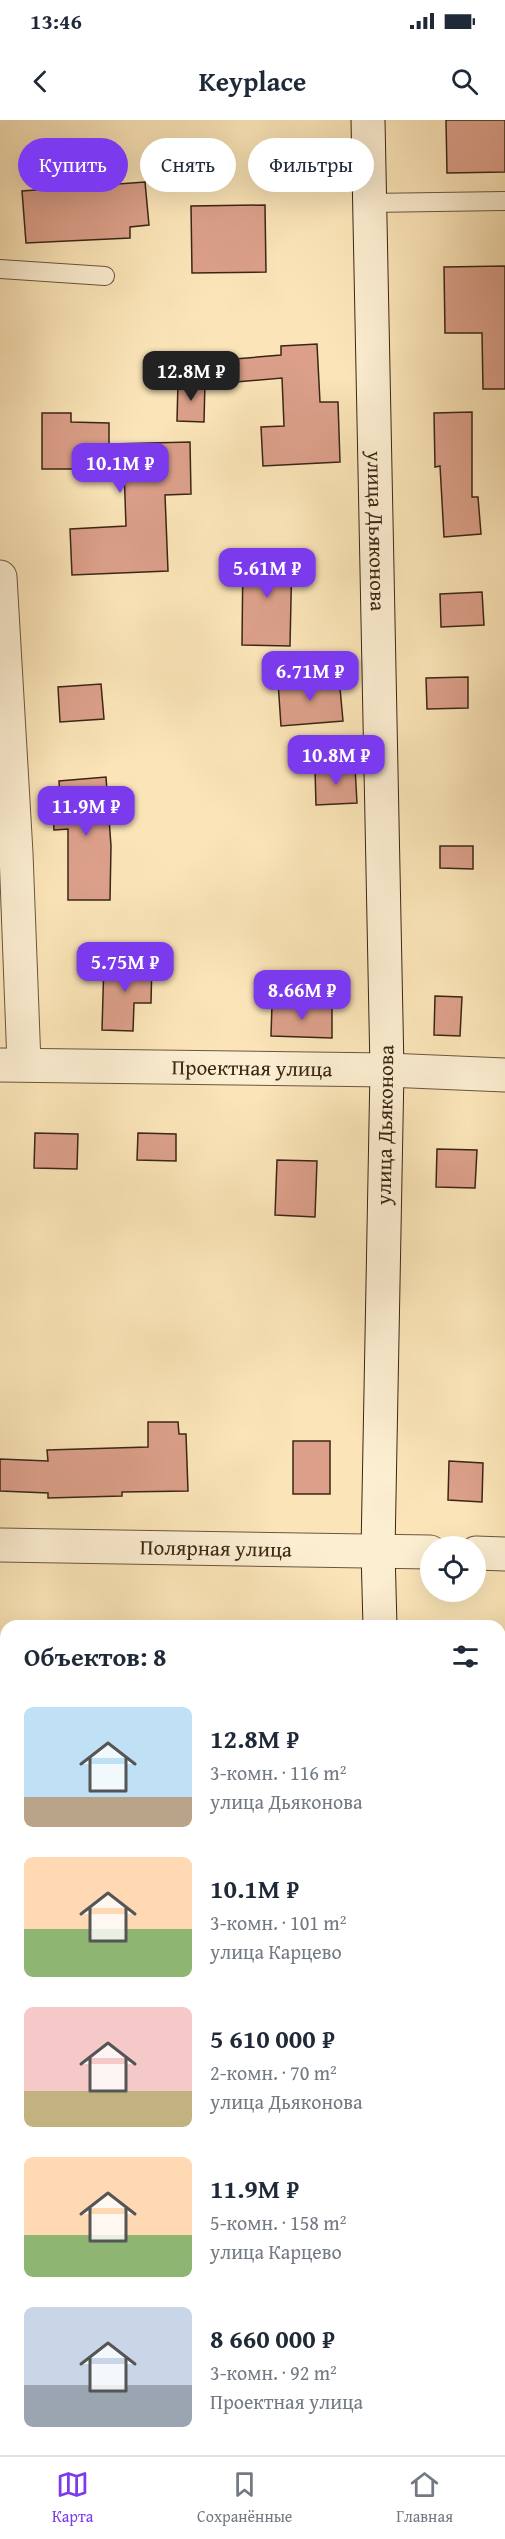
<!DOCTYPE html>
<html lang="ru">
<head>
<meta charset="utf-8">
<style>
	:root { --surface:#fff; --page:#f6f6f7; --text:#1f2937; --muted:#747a83; --line:#e0e1e3; --accent:#7c3aed }
	body { margin:0; font-family:"Gentium Book Plus",serif; background:var(--page); color:var(--text); height:100vh; display:flex; flex-direction:column; font-size:22px; white-space:nowrap }
	* { box-sizing:border-box; margin:0 }
	p { font-size:20px; color:var(--muted) }
	.icon { flex:none; width:33px; height:33px; fill:none; stroke:currentColor; stroke-width:2; stroke-linecap:round; stroke-linejoin:round }
	.map { position:relative; flex:1; overflow:hidden }
	.drawer { position:absolute; left:0px; top:1500px; width:506px; height:836px; display:flex; flex-direction:column; background:var(--surface); border-radius:18px 18px 0 0; box-shadow:0 6px 24px #0002 }
	.drawer>* { flex:none }
	.guide { position:absolute; left:18px; top:18px; width:470px; height:54px; display:flex; gap:12px }
	.buttons { position:absolute; left:420px; top:1416px; display:grid; gap:12px }
	.buttons a { display:grid; place-items:center; width:66px; height:66px; border-radius:50%; background:var(--surface); box-shadow:0 6px 24px #0002; font-size:30px }
	.price { position:absolute; translate:-50% -51px; padding:0 14px; border-radius:12px; background:var(--accent); color:#fff; font-size:20px; line-height:39px; filter:drop-shadow(0 2px 3px #0008) }
	.price::after { content:''; position:absolute; left:50%; top:36px; width:18px; height:14px; margin-left:-9px; background:inherit; clip-path:polygon(0 0,100% 0,50% 100%) }
	.price.active { background:#222; color:#fff }
	ul { padding:0; list-style:none }
	li { display:flex; align-items:center; gap:18px; height:150px; padding:0 24px }
	li span { display:grid; place-items:center; flex:none; width:168px; height:120px; border-radius:9px; color:#555 }
	li>.icon { margin-inline-start:auto }
	span .icon { width:72px; height:72px; fill:#fffc; stroke-width:1 }
	li b { font-size:26px }
	h2 { display:flex; justify-content:space-between; align-items:center; height:72px; padding:0 24px; font-size:26px }
	.pill { padding:0 21px; border-radius:27px; background:var(--surface); box-shadow:0 6px 24px #0002; font-size:21px; line-height:54px }
	.pill.active { background:var(--accent); color:#fff }
	.status { display:flex; justify-content:space-between; align-items:center; height:42px; padding:0 30px; background:var(--surface); direction:ltr }
	.status svg { height:16px; fill:currentColor }
	header { display:flex; justify-content:space-between; align-items:center; height:78px; padding:0 24px; background:var(--surface); font-size:27px; font-weight:700 }
	.tabs { display:flex; justify-content:space-around; align-items:center; height:84px; border-top:2px solid var(--line); background:var(--surface); font-size:16px; color:var(--muted) }
	.tabs a { display:grid; justify-items:center; gap:3px }
	.tabs .active { color:var(--accent) }
	.map>svg:first-child { display:block }
</style>
</head>
<body>
<div class="status"><b>13:46</b><svg viewBox="0 0 49 12"><path d="M0 12V9h3v3zM5 12V6h3v6zM10 12V3h3v9zM15 12V0h3v12zM26 1h20v11H26zM47 4h2v5h-2z"/></svg></div>
<header><svg class="icon" aria-label="back" viewBox="0 0 24 24"><path d="M15 5l-7 7 7 7"/></svg>Keyplace<svg class="icon" aria-label="search" viewBox="0 0 24 24"><circle cx="10" cy="10" r="6"/><path d="M15 15l6 6"/></svg></header>
<div class="map">
<svg width="505" height="2335" viewBox="0 0 505 2335">
	<rect width="100%" height="100%" fill="#fbe5b8"/>
	<filter id="stains"><feTurbulence type="fractalNoise" baseFrequency=".00333" numOctaves="4"/><feColorMatrix values="0 0 0 0 .2 0 0 0 0 .09 0 0 0 0 .02 0 0 0 .5 -.17"/></filter>
	<radialGradient id="worn" r=".72"><stop offset=".6" stop-color="#630" stop-opacity="0"/><stop offset="1" stop-color="#630" stop-opacity=".3"/></radialGradient>
	<g fill="#b8c694" stroke="#7a7654" stroke-width="1.5">
		<polygon points="505,2199 505,2335 492,2335 492,2330 500,2330 500,2203"/>
		<rect x="131" y="2330" width="51" height="5"/>
	</g>
	<g fill="#dca08a" stroke="#3b2615" stroke-width="1.5">
		<polygon points="446,0 505,0 505,52 447,53"/>
		<polygon points="145,62 149,105 130,107 130,118 26,123 22,71"/>
		<polygon points="265,85 266,152 192,153 191,86"/>
		<polygon points="505,146 505,269 483,269 482,213 445,213 444,147"/>
		<polygon points="317,224 320,282 338,282 340,342 263,346 261,307 284,306 282,258 224,263 223,240 281,235 281,226"/>
		<polygon points="178,262 205,262 204,302 177,301"/>
		<polygon points="472,292 472,377 478,377 481,414 444,417 440,346 435,347 434,293"/>
		<polygon points="42,293 71,293 71,302 109,303 109,324 190,322 191,374 165,375 168,451 72,455 70,409 126,406 124,349 42,349"/>
		<polygon points="243,432 292,433 290,526 242,525"/>
		<polygon points="482,472 484,505 441,507 440,474"/>
		<polygon points="339,557 343,601 281,606 278,562"/>
		<polygon points="468,557 468,588 427,589 426,558"/>
		<polygon points="101,564 104,599 60,602 58,567"/>
		<polygon points="355,647 357,683 316,685 315,649"/>
		<polygon points="106,657 111,726 110,780 68,780 68,709 54,710 52,682 60,681 59,661"/>
		<polygon points="440,726 473,726 473,749 440,748"/>
		<polygon points="104,841 152,842 151,883 134,883 133,911 102,910"/>
		<polygon points="435,876 462,877 460,916 434,915"/>
		<polygon points="272,884 332,886 332,918 271,916"/>
		<polygon points="35,1013 78,1014 77,1049 34,1048"/>
		<polygon points="138,1013 176,1014 176,1041 137,1040"/>
		<polygon points="437,1029 477,1030 475,1068 436,1067"/>
		<polygon points="277,1040 317,1041 315,1097 275,1095"/>
		<polygon points="148,1302 178,1302 179,1314 186,1314 188,1371 122,1372 122,1376 48,1378 48,1373 0,1371 0,1339 48,1341 47,1330 148,1327"/>
		<rect x="293" y="1321" width="37" height="53"/>
		<polygon points="449,1341 483,1343 482,1382 448,1380"/>
	</g>
	<g fill="none" stroke-linecap="round" stroke-linejoin="round">
		<defs>
			<g id="service">
				<polyline points="369,83 505,81"/>
				<polyline points="0,149 105,156"/>
			</g>
			<g id="minor">
				<polyline points="0,457 16,733 24,944"/>
				<path id="s1" d="M 0,945 L 387,950 L 505,955"/>
				<path id="s2" d="M 0,1425 L 430,1432"/>
				<polyline points="476,1433 505,1434"/>
			</g>
			<g id="secondary">
				<path id="s3" d="M 368,0 L 387,950 L 378,1431 L 380,1506"/>
				<polyline points="500,1918 505,1918"/>
				<polyline points="0,1988 6,1986"/>
				<polyline points="402,2330 402,2335"/>
			</g>
		</defs>
		<use href="#service" stroke="#6b563e" stroke-width="20"/>
		<use href="#minor" stroke="#6b563e" stroke-width="35"/>
		<use href="#secondary" stroke="#3b2615" stroke-width="35"/>
		<use href="#service" stroke="#fceed1" stroke-width="18"/>
		<use href="#minor" stroke="#fceed1" stroke-width="33"/>
		<use href="#secondary" stroke="#fceed1" stroke-width="33"/>
	</g>
	<g text-anchor="middle" stroke-width="4.5" stroke-linejoin="round" paint-order="stroke">
		<g font-size="21" fill="#3b2615" stroke="#fceed1">
			<text dy="7" stroke="none"><textPath href="#s3" startOffset="411">улица Дьяконова</textPath></text>
			<text dy="7" stroke="none"><textPath href="#s1" startOffset="252">Проектная улица</textPath></text>
			<text transform="translate(385 1005) rotate(-89)" y="7">улица Дьяконова</text>
			<text dy="7" stroke="none"><textPath href="#s2" startOffset="216">Полярная улица</textPath></text>
		</g>
	</g>
	<rect width="100%" height="100%" filter="url(#stains)"/>
	<rect width="100%" height="100%" fill="url(#worn)"/>
</svg>
<div class="buttons">
<a><svg class="icon" aria-label="locate" viewBox="0 0 24 24"><circle cx="12" cy="12" r="6"/><path d="M12 2v4M12 18v4M2 12h4M18 12h4"/></svg></a>
</div>
<b class="price active" style="left:191px;top:282px">12.8M ₽</b>
<b class="price" style="left:120px;top:374px">10.1M ₽</b>
<b class="price" style="left:267px;top:479px">5.61M ₽</b>
<b class="price" style="left:310px;top:582px">6.71M ₽</b>
<b class="price" style="left:336px;top:666px">10.8M ₽</b>
<b class="price" style="left:86px;top:717px">11.9M ₽</b>
<b class="price" style="left:125px;top:873px">5.75M ₽</b>
<b class="price" style="left:302px;top:901px">8.66M ₽</b>
<div class="guide">
<a class="pill active">Купить</a>
<a class="pill">Снять</a>
<a class="pill">Фильтры</a>
</div>
<section class="drawer">
<h2>Объектов: 8<svg class="icon" aria-label="filters" viewBox="0 0 24 24"><path d="M4 7h16M4 17h16"/><circle cx="9" cy="7" r="2"/><circle cx="15" cy="17" r="2"/></svg></h2>
<ul>
<li><span style="background:linear-gradient(#bfe0f5 75%,#b9a48a 0)"><svg class="icon" aria-label="home" viewBox="0 0 24 24"><path d="M3 11l9-7 9 7M6 9v11h12V9"/></svg></span><div><b>12.8M ₽</b><p>3-комн. · 116 m²</p><p>улица Дьяконова</p></div></li>
<li><span style="background:linear-gradient(#ffd9b3 60%,#8fb573 0)"><svg class="icon" aria-label="home" viewBox="0 0 24 24"><path d="M3 11l9-7 9 7M6 9v11h12V9"/></svg></span><div><b>10.1M ₽</b><p>3-комн. · 101 m²</p><p>улица Карцево</p></div></li>
<li><span style="background:linear-gradient(#f6c9c9 70%,#c2b280 0)"><svg class="icon" aria-label="home" viewBox="0 0 24 24"><path d="M3 11l9-7 9 7M6 9v11h12V9"/></svg></span><div><b>5 610 000 ₽</b><p>2-комн. · 70 m²</p><p>улица Дьяконова</p></div></li>
<li><span style="background:linear-gradient(#ffd9b3 65%,#8fb573 0)"><svg class="icon" aria-label="home" viewBox="0 0 24 24"><path d="M3 11l9-7 9 7M6 9v11h12V9"/></svg></span><div><b>11.9M ₽</b><p>5-комн. · 158 m²</p><p>улица Карцево</p></div></li>
<li><span style="background:linear-gradient(#c9d6e8 65%,#9aa5b1 0)"><svg class="icon" aria-label="home" viewBox="0 0 24 24"><path d="M3 11l9-7 9 7M6 9v11h12V9"/></svg></span><div><b>8 660 000 ₽</b><p>3-комн. · 92 m²</p><p>Проектная улица</p></div></li>
</ul>
</section>
</div>
<nav class="tabs">
<a class="active"><svg class="icon" aria-label="map" viewBox="0 0 24 24"><path d="M3 6l6-2 6 2 6-2v14l-6 2-6-2-6 2zM9 4v14M15 6v14"/></svg>Карта</a>
<a><svg class="icon" aria-label="saved" viewBox="0 0 24 24"><path d="M7 4h10v16l-5-4-5 4z"/></svg>Сохранённые</a>
<a><svg class="icon" aria-label="home" viewBox="0 0 24 24"><path d="M3 11l9-7 9 7M6 9v11h12V9"/></svg>Главная</a>
</nav>
</body>
</html>
